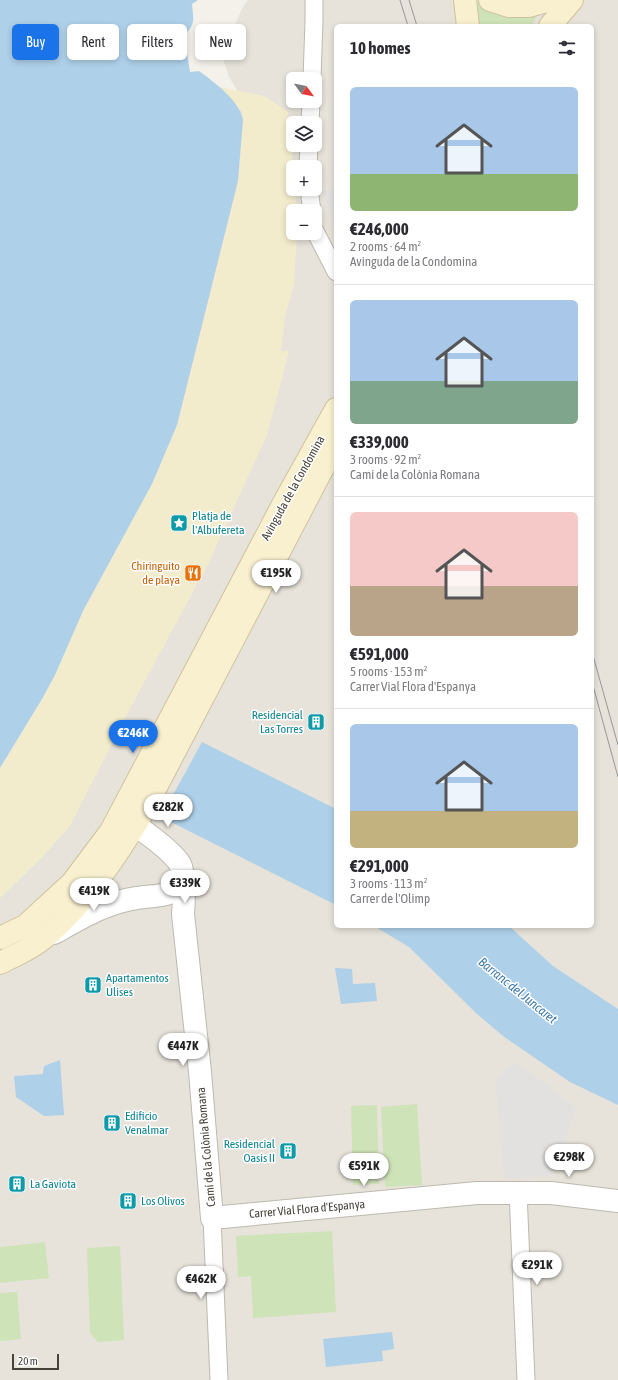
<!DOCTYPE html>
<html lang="en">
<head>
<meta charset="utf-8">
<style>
	:root { --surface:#fff; --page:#f7f7f7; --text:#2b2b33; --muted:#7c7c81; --line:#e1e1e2; --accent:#1a73e8 }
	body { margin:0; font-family:"Asap Condensed",sans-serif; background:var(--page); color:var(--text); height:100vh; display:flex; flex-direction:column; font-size:15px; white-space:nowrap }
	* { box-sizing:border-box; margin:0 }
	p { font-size:13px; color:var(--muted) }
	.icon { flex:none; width:22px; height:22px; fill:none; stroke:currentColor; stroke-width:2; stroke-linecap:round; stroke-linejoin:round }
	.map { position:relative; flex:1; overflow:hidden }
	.drawer { position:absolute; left:334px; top:24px; width:260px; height:904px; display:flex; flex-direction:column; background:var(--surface); border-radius:6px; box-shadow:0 2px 6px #0003 }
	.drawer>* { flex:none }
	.banner { position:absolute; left:12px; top:24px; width:262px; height:36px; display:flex; gap:8px }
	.needle { width:26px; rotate:122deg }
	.controls { position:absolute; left:286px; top:72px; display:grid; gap:8px }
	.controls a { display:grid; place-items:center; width:36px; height:36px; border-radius:6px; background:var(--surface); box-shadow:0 2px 6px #0003; font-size:20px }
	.scale { position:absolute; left:12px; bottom:10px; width:47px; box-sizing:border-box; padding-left:4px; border:2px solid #474239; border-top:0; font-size:11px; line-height:14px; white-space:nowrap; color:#474239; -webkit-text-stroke:3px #fff; paint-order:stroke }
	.price { position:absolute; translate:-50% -34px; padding:0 9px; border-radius:14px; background:#fff; color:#222; font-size:13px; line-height:26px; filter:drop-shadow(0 1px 2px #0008) }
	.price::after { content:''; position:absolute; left:50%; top:24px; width:12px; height:9px; margin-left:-6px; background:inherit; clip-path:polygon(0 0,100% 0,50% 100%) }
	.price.active { background:var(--accent); color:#fff }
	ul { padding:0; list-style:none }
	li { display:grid; align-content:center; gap:8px; height:212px; padding:0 16px }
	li+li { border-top:1px solid var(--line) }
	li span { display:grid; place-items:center; height:124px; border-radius:6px; color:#555 }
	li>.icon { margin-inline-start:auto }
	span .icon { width:72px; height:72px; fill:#fffc; stroke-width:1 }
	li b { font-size:17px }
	h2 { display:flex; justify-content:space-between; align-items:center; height:48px; padding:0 16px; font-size:17px }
	.chip { padding:0 14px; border-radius:6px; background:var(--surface); box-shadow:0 2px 6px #0003; font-size:14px; line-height:36px }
	.chip.active { background:var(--accent); color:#fff }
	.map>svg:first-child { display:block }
</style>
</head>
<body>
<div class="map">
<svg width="618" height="1380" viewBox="0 0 618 1380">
	<rect width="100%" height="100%" fill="#f4f1eb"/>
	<path fill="#e7e3da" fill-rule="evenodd" d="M 248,0 L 618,0 L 618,1380 L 0,1380 L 0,893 L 263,439 L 238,92 L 229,77 L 221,53 L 244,5 ZM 336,26 L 592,26 L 592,926 L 336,926 ZM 293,79 L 315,79 L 315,101 L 293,101 ZM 293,123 L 315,123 L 315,145 L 293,145 ZM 293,167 L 315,167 L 315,189 L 293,189 ZM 293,211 L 315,211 L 315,233 L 293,233 Z"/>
	<g fill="#cfe3b8">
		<polygon points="474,0 488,8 540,11 531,26 481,26"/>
		<polygon points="417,1104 422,1185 385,1187 381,1107"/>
		<polygon points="377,1105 379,1184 353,1185 351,1106"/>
		<polygon points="332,1231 336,1312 253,1318 251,1276 238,1277 236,1236"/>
		<polygon points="45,1242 49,1278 0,1283 0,1247"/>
		<polygon points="120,1246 124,1340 98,1342 90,1333 87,1248"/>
		<polygon points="17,1292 21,1339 0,1341 0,1293"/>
	</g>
	<polygon fill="#f3eccc" points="220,87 264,96 288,112 286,148 293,150 291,170 293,189 294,189 298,211 293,211 293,233 297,233 294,284 285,316 281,351 289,351 267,435 209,562 127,714 70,826 42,857 0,898 0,768 42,699 55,675 83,611 152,484 177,424 238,181 243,120 242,112"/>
	<g fill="#e3e1df">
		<polygon points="336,188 336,230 322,191"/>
		<polygon points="517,1062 577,1108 550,1176 504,1179 495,1078"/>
	</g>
	<g fill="#aed0e9">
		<path d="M 0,0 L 198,0 L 192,4 C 193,16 196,25 186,33 L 179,31 L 169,33 L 165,44 L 169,54 L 182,51 L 187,53 L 190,72 L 199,71 C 214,82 240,101 243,120 L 238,181 L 177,425 L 152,484 L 83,611 L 55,675 L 42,699 L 0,768 Z"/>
		<polygon points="202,742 336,809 336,905 161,817"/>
		<polygon points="374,926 509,926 553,966 618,1009 618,1105 570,1082 503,1036 477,1014 409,947"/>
		<polygon points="335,968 352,969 353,984 375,983 377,1001 341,1004"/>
		<polygon points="60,1060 64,1115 44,1116 16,1097 14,1076 43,1074 44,1066"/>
		<polygon points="392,1332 394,1349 382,1351 383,1361 326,1367 323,1339"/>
	</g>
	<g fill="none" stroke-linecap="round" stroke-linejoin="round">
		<defs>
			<g id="minor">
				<polyline points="312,79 314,21 314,0"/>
				<polyline points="310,123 311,101"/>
				<polyline points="308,167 309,145"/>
				<polyline points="309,189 312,211"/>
				<polyline points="315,231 336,272"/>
				<polyline points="518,1192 526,1380"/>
				<polyline points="212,1218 219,1380"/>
			</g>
			<g id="tertiary">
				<path d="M 116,830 L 135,825 C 148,834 172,851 180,864 C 185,874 184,903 183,914 L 200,1072 L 212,1218 L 477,1193 L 551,1193 L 618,1201"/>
				<path d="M 54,933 C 81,918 107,902 137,898 C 155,895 171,898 183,883"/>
			</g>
			<g id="secondary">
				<polyline points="465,0 468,26"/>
				<polyline points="490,0 509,6 529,6 551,0"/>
				<polyline points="550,26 572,0"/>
				<polyline points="0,938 25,926 72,883 111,831 287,497 336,409"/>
				<path d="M 0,963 C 15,955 32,949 45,937 C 85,903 116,857 143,812 L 336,443"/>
			</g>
		</defs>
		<use href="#minor" stroke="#beb9ae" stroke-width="19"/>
		<use href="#tertiary" stroke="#beb9ae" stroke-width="24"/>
		<use href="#secondary" stroke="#cec39f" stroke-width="24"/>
		<use href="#minor" stroke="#fff" stroke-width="17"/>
		<use href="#tertiary" stroke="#fff" stroke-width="22"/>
		<use href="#secondary" stroke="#f9f0cf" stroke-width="22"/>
		<g stroke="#989898" stroke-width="1">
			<polyline points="400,0 408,26"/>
			<polyline points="409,0 417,26"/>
			<polyline points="592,652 618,745"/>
			<polyline points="592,682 618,777"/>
		</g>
	</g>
	<defs>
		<symbol id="sight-square" viewBox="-11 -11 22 22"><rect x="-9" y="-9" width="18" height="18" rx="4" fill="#0f9aa8" stroke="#fff"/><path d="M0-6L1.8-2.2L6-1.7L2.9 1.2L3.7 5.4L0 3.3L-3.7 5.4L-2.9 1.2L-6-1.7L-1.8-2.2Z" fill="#fff"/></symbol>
		<symbol id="restaurant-square" viewBox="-11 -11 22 22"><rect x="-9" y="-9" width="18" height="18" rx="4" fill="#e8710a" stroke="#fff"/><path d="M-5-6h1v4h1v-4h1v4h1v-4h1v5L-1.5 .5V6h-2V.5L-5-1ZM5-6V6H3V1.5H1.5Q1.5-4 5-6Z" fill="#fff"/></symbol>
		<symbol id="building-square" viewBox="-11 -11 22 22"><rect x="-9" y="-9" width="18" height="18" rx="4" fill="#0f9aa8" stroke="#fff"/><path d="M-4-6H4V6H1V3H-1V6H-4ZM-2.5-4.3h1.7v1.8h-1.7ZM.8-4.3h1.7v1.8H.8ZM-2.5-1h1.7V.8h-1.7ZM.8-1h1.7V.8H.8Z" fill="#fff"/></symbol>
	</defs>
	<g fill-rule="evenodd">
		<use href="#sight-square" x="169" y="513" width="20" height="20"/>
		<use href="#restaurant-square" x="183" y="563" width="20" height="20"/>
		<use href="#building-square" x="306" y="712" width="20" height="20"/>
		<use href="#building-square" x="83" y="975" width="20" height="20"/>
		<use href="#building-square" x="102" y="1113" width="20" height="20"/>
		<use href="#building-square" x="278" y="1141" width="20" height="20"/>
		<use href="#building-square" x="7" y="1174" width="20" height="20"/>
		<use href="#building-square" x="118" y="1191" width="20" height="20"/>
	</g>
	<g text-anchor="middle" stroke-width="3" stroke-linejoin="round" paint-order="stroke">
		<g font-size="12" fill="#474239" stroke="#fff">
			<text transform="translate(293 488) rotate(-61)" y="4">Avinguda de la Condomina</text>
			<text transform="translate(206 1147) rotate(-95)" y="4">Camí de la Colònia Romana</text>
			<text transform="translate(307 1209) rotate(-5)" y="4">Carrer Vial Flora d'Espanya</text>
		</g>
		<g font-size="12" fill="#0d838f" stroke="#fff" text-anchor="start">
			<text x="192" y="520">Platja de<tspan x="192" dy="14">l'Albufereta</tspan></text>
			<text x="303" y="719" text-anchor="end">Residencial<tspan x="303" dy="14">Las Torres</tspan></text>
			<text x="106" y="982">Apartamentos<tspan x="106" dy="14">Ulises</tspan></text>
			<text x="125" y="1120">Edificio<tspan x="125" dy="14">Venalmar</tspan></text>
			<text x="275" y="1148" text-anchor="end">Residencial<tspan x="275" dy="14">Oasis II</tspan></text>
			<text x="30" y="1188">La Gaviota</text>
			<text x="141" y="1205">Los Olivos</text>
		</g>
		<g font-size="12" fill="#c56008" stroke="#fff" text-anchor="end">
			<text x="180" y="570">Chiringuito<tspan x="180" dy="14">de playa</tspan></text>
		</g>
		<g font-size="13" font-style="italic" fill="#3d79a8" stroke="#fff">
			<text transform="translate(518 990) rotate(39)" y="5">Barranc del Juncaret</text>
		</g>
	</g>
</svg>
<div class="controls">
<a><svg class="needle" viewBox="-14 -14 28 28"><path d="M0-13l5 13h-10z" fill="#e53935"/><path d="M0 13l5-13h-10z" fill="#7c7c81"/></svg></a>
<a><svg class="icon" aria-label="layers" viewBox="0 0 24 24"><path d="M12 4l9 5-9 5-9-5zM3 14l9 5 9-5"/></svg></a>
<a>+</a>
<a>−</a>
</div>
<div class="scale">20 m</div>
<b class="price" style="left:276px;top:594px">€195K</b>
<b class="price active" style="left:133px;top:754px">€246K</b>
<b class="price" style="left:168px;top:828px">€282K</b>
<b class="price" style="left:185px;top:904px">€339K</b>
<b class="price" style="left:94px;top:912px">€419K</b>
<b class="price" style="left:183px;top:1067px">€447K</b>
<b class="price" style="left:569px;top:1178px">€298K</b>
<b class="price" style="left:364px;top:1187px">€591K</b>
<b class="price" style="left:537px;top:1286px">€291K</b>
<b class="price" style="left:201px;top:1300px">€462K</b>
<div class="banner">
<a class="chip active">Buy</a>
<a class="chip">Rent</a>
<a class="chip">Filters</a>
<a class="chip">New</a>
</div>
<section class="drawer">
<h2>10 homes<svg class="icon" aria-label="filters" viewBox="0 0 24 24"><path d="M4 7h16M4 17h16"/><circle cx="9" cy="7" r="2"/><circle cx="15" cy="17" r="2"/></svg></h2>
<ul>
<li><span style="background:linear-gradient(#a9c7e8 70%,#8fb573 0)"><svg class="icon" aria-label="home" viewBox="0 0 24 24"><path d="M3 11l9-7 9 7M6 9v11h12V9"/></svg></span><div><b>€246,000</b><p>2 rooms · 64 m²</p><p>Avinguda de la Condomina</p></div></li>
<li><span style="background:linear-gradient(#a9c7e8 65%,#7fa58c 0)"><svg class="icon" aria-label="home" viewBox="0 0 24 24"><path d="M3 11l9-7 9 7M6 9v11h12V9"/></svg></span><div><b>€339,000</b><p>3 rooms · 92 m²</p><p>Camí de la Colònia Romana</p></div></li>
<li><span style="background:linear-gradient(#f6c9c9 60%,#b9a48a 0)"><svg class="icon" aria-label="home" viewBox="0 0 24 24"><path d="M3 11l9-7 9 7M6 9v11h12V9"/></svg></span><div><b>€591,000</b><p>5 rooms · 153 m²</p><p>Carrer Vial Flora d'Espanya</p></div></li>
<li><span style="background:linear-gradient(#a9c7e8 70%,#c2b280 0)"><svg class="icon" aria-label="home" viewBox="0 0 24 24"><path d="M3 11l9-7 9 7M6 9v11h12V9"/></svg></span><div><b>€291,000</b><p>3 rooms · 113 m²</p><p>Carrer de l'Olimp</p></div></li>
</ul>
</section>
</div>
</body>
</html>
